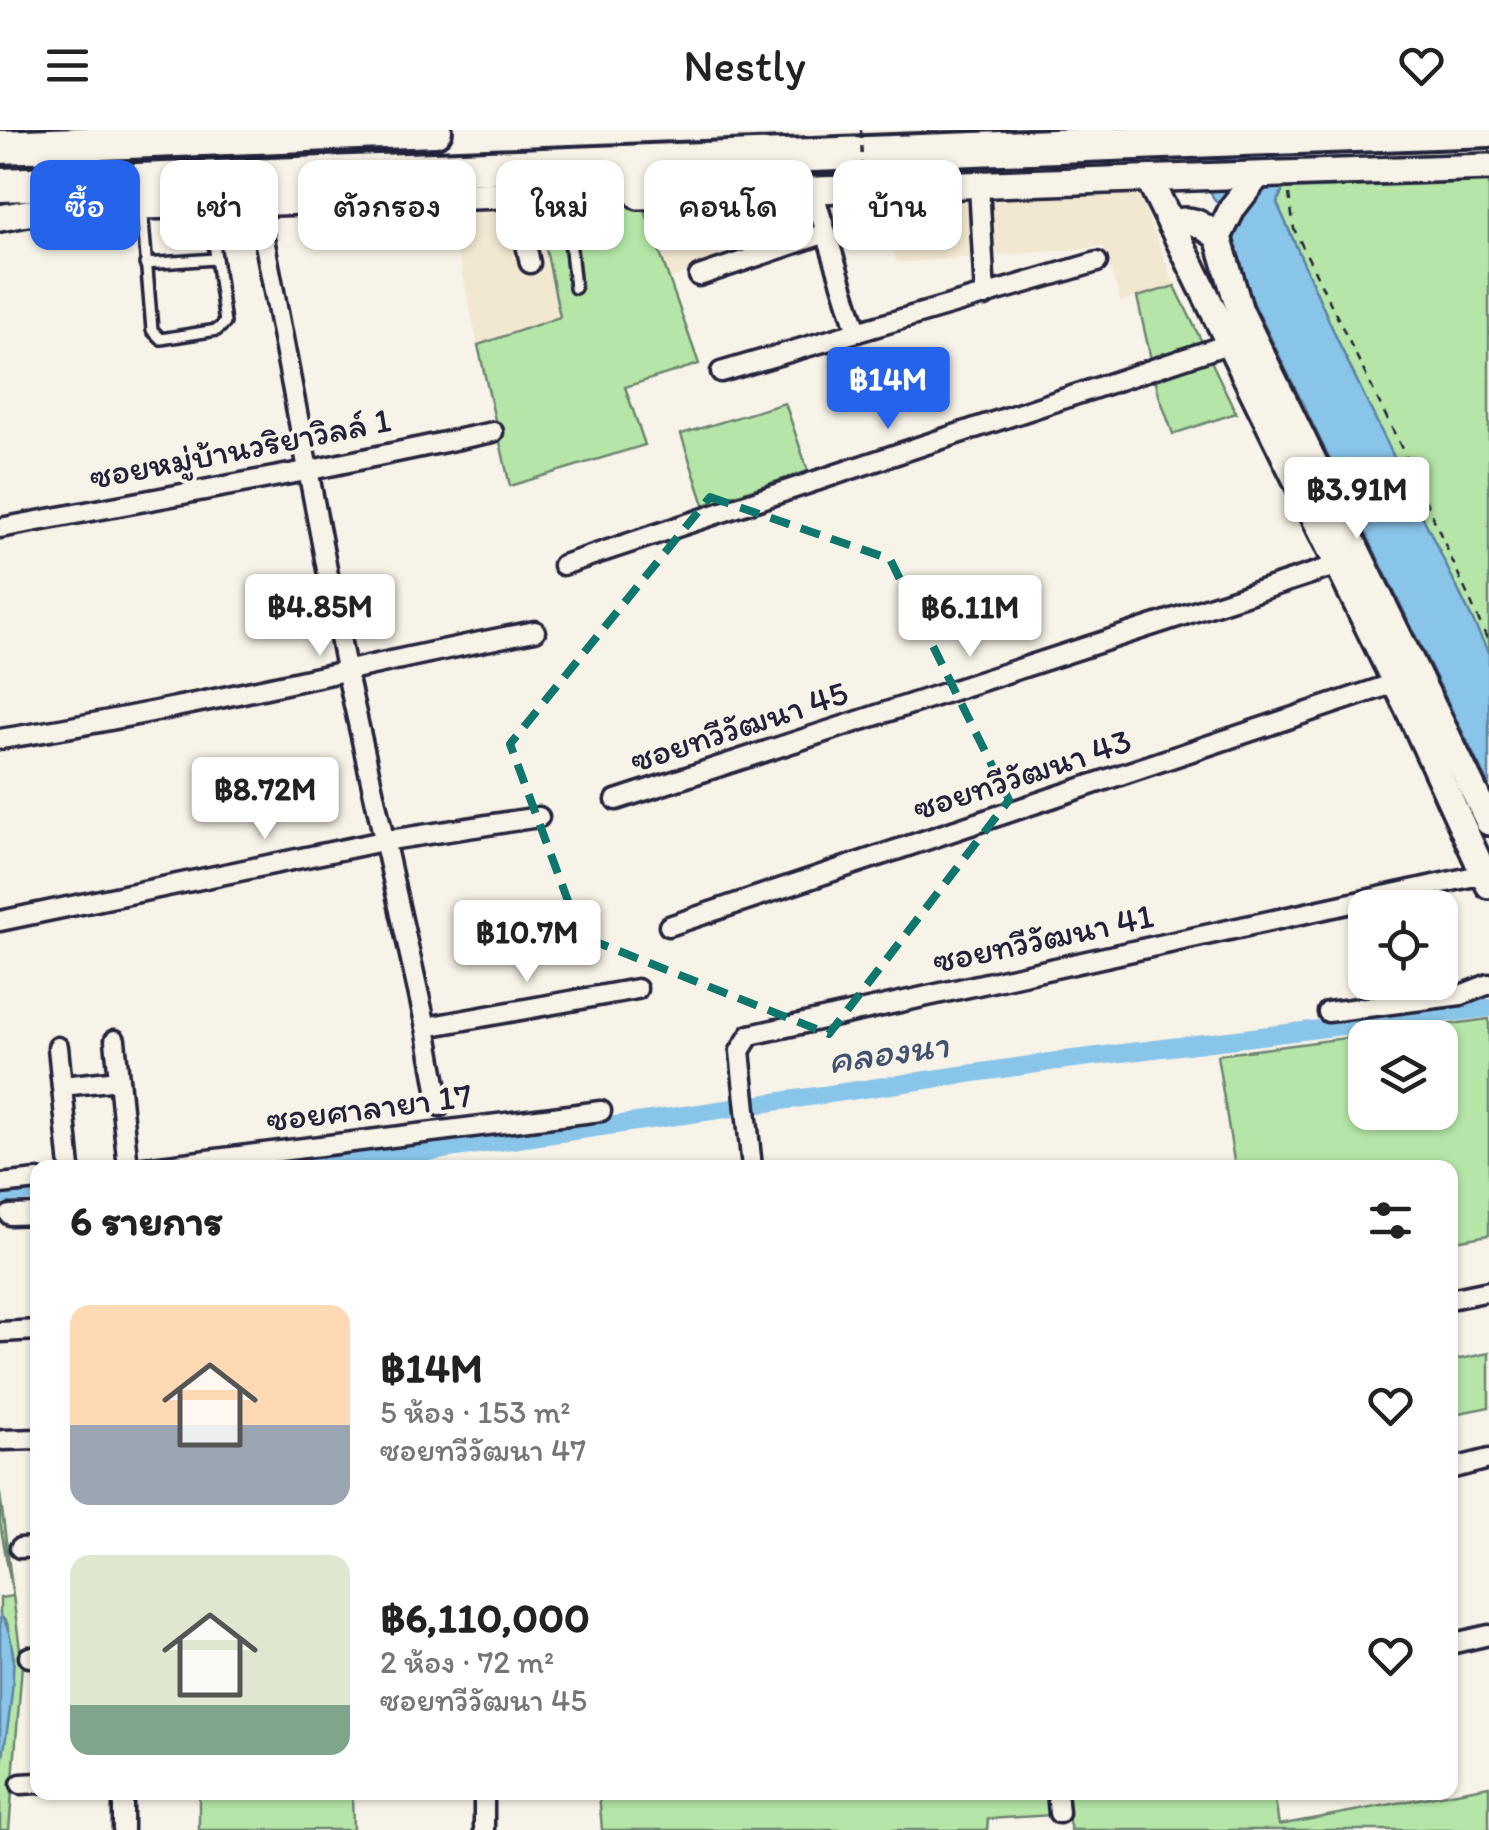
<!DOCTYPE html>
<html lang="th">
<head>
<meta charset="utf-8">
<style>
	:root { --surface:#fff; --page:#f6f6f6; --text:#222; --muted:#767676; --accent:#2563eb }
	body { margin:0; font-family:Itim,"Playpen Sans Thai",sans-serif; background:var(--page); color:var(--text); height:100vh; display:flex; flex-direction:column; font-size:38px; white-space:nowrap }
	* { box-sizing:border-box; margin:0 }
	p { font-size:32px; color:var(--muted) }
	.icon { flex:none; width:55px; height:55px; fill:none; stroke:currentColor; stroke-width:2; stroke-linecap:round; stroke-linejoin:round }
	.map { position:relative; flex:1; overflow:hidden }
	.sheet { position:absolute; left:30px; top:1030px; width:1428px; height:640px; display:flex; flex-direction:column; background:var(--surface); border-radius:20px; box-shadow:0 2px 8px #0004 }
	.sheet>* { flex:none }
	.banner { position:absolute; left:30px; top:30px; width:1430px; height:90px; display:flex; gap:20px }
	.fabs { position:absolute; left:1348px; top:760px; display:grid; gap:20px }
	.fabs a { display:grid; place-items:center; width:110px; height:110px; border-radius:20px; background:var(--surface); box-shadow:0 2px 8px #0004; font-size:50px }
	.price { position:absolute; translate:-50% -85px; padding:0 22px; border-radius:10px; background:#fff; color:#222; font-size:32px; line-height:65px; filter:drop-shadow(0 2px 5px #0008) }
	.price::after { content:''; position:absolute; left:50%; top:60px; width:30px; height:22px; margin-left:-15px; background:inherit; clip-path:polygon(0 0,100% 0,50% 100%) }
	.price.active { background:var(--accent); color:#fff }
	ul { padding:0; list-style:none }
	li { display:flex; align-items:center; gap:30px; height:250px; padding:0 40px }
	li span { display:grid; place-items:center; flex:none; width:280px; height:200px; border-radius:20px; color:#555 }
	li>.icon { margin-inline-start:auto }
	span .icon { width:120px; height:120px; fill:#fffc; stroke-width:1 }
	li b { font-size:42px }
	h2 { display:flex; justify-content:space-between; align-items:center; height:120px; padding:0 40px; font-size:42px }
	.pill { padding:0 35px; border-radius:20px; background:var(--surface); box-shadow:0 2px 8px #0004; font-size:35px; line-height:90px }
	.pill.active { background:var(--accent); color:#fff }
	header { display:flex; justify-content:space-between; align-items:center; height:130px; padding:0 40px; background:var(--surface); font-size:45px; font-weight:600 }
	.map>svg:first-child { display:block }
</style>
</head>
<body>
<header><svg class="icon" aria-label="menu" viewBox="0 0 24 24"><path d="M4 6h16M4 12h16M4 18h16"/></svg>Nestly<svg class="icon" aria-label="heart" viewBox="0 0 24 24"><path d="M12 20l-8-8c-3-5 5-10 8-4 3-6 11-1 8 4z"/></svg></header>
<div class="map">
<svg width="1489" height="1700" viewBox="0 0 1489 1700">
	<rect width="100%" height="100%" fill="#f7f3e8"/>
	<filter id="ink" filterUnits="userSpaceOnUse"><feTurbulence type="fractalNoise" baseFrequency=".01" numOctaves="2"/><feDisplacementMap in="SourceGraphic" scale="20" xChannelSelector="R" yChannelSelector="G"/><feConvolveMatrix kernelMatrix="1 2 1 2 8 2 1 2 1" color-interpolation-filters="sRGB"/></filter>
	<g filter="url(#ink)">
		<g fill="#f2e7d1">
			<polygon points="1138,61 1175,156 1121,172 1104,117 897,133 886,94 814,96 669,149 643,75"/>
			<polygon points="537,75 560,187 478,215 448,79"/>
		</g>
		<g fill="#b5e6a7" stroke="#6c8471" stroke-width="2.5" fill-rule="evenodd">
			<polygon points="1489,52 1489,524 1341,218 1277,73 1283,59"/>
			<polygon points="537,75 643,75 699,234 625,257 645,315 510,356 478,215 560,187"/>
			<polygon points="1175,156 1236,283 1173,304 1159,265 1137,167"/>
			<polygon points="785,273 808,341 704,375 681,304"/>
			<path d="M 1489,889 L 1489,1105 L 1450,1112 L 1450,1038 L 1235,1037 L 1217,925 ZM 1365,908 L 1440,908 L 1440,982 L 1365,982 Z"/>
			<polygon points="1489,1223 1489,1277 1450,1285 1450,1231"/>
			<polygon points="0,1364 22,1535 9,1700 0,1700 0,1646 14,1529 7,1493 0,1485 0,1468 13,1466 0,1393"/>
			<polygon points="1489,1656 1489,1700 1071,1700 1067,1684 988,1689 987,1700 602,1700 599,1663 1274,1663 1279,1695"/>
			<polygon points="199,1663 352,1663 353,1700 199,1700"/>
		</g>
		<g fill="#89c4e9" stroke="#6083a3" stroke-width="2.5">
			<polygon points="1182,0 1266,0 1283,59 1277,73 1341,218 1489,524 1489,656 1243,151 1234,121 1235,96 1213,67"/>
			<path d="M 0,1485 C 27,1517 5,1605 0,1646 Z"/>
		</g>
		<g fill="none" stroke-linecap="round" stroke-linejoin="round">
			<g stroke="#89c4e9" stroke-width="18">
				<polyline points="298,1038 360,1032 1057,931 1489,878"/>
				<polyline points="0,1065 38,1061"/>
			</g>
			<defs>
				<g id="lane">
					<polyline points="552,65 570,110 575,158"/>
					<polyline points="142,79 152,200 161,209 217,200 225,193 209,77"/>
					<polyline points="145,134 215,129"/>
				</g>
				<g id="street">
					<polyline points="979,55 985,166"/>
					<polyline points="813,61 857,202 1097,132"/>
					<polyline points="515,63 530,133"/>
					<polyline points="257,72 346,539 426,897 440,976"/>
					<polyline points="699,146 826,103"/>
					<polyline points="721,242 857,202"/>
					<polyline points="0,398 306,341 493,302"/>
					<polyline points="563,435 1228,214"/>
					<path d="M 0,609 C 180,581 357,536 535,501"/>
					<polyline points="616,670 1338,435"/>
					<polyline points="0,791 383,711 539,687"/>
					<polyline points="669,796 1395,553"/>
					<polyline points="1328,882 1461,865 1489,854"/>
					<polyline points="426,897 637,859"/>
					<polyline points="115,910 128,1038"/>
					<polyline points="58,917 70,1038"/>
					<polyline points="62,956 119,950"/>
					<polyline points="144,1038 601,981"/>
					<polyline points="752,1038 740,921 750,905 1484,744"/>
					<polyline points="0,1054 38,1050"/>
					<polyline points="10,1085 38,1084"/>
					<polyline points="1450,1169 1489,1161"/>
					<polyline points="0,1202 38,1200"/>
					<polyline points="3,1310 38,1309"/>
					<polyline points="1450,1339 1489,1329"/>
					<polyline points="20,1418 38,1417"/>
					<polyline points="1450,1514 1489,1505"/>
					<polyline points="29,1527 38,1527"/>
					<polyline points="21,1654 38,1653"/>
					<polyline points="123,1662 123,1700"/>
					<polyline points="484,1662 484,1700"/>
					<polyline points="1057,1662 1059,1683"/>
				</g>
				<g id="secondary">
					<polyline points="1257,46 1233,77 1218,107 1240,181 1489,692"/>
					<polyline points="1149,49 1409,580 1489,755"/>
					<polyline points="639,66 1489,37"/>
					<polyline points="0,88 27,83 142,76 600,62"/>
					<path d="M 1171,95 C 1190,85 1202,95 1218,107"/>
				</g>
				<g id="highway">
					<polyline points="0,17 435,0"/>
					<polyline points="0,55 1489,0"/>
					<polyline points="583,61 669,50"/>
				</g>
			</defs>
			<use href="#lane" stroke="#22223b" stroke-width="16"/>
			<use href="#street" stroke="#22223b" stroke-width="25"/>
			<use href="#secondary" stroke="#22223b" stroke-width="32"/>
			<use href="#highway" stroke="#22223b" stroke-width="40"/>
			<polyline stroke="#22223b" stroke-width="2.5" stroke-dasharray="8 8" stroke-linecap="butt" points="1289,64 1294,99 1407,329 1489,513"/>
			<use href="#lane" stroke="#f7f3e8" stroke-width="9"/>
			<use href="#street" stroke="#f7f3e8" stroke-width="18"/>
			<use href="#secondary" stroke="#f7f3e8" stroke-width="25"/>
			<use href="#highway" stroke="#f7f3e8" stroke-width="32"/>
			<polyline stroke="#22223b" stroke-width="2.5" stroke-dasharray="8 8" stroke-linecap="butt" points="861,0 863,67"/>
		</g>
	</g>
	<path fill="none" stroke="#0f766e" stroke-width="8" stroke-dasharray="20 12" stroke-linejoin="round" d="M 710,367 L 890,429 L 1009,670 L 829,904 L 581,806 L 510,614 Z"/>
	<g text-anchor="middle" stroke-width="8" stroke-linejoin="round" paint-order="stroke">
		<g font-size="35" fill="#22223b" stroke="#f7f3e8">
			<text transform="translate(240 318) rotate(-11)" y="12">ซอยหมู่บ้านวริยาวิลล์ 1</text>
			<text transform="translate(739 596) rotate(-18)" y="12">ซอยทวีวัฒนา 45</text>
			<text transform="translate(1022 644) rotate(-18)" y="12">ซอยทวีวัฒนา 43</text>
			<text transform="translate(1043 808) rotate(-12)" y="12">ซอยทวีวัฒนา 41</text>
			<text transform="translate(369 977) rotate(-7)" y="12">ซอยศาลายา 17</text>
		</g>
		<g font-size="38" font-style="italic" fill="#41536f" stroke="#f7f3e8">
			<text transform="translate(888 922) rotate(-8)" y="13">คลองนา</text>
		</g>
	</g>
</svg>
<div class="fabs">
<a><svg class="icon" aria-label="locate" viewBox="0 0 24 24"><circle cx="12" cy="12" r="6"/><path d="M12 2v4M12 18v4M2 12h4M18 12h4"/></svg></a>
<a><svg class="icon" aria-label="layers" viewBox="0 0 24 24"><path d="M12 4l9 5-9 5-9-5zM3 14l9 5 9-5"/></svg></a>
</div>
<b class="price active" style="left:888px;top:302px">฿14M</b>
<b class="price" style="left:1357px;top:412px">฿3.91M</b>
<b class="price" style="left:320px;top:529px">฿4.85M</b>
<b class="price" style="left:970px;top:530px">฿6.11M</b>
<b class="price" style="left:265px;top:712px">฿8.72M</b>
<b class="price" style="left:527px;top:855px">฿10.7M</b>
<div class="banner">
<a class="pill active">ซื้อ</a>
<a class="pill">เช่า</a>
<a class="pill">ตัวกรอง</a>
<a class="pill">ใหม่</a>
<a class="pill">คอนโด</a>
<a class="pill">บ้าน</a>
</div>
<section class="sheet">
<h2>6 รายการ<svg class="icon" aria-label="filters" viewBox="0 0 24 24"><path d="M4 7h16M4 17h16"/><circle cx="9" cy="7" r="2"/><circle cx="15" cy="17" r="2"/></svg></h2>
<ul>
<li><span style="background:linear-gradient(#ffd9b3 60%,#9aa5b1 0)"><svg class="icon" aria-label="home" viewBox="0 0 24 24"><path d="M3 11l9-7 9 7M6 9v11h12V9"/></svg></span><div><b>฿14M</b><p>5 ห้อง · 153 m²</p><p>ซอยทวีวัฒนา 47</p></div><svg class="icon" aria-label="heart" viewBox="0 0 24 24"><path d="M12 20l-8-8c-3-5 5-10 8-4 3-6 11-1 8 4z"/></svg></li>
<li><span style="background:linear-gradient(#dfe7d0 75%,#7fa58c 0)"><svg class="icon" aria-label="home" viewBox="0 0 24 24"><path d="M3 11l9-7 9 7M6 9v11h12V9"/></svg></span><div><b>฿6,110,000</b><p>2 ห้อง · 72 m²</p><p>ซอยทวีวัฒนา 45</p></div><svg class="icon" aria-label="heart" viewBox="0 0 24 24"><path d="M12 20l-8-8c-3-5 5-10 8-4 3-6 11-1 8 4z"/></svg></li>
</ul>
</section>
</div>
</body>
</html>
